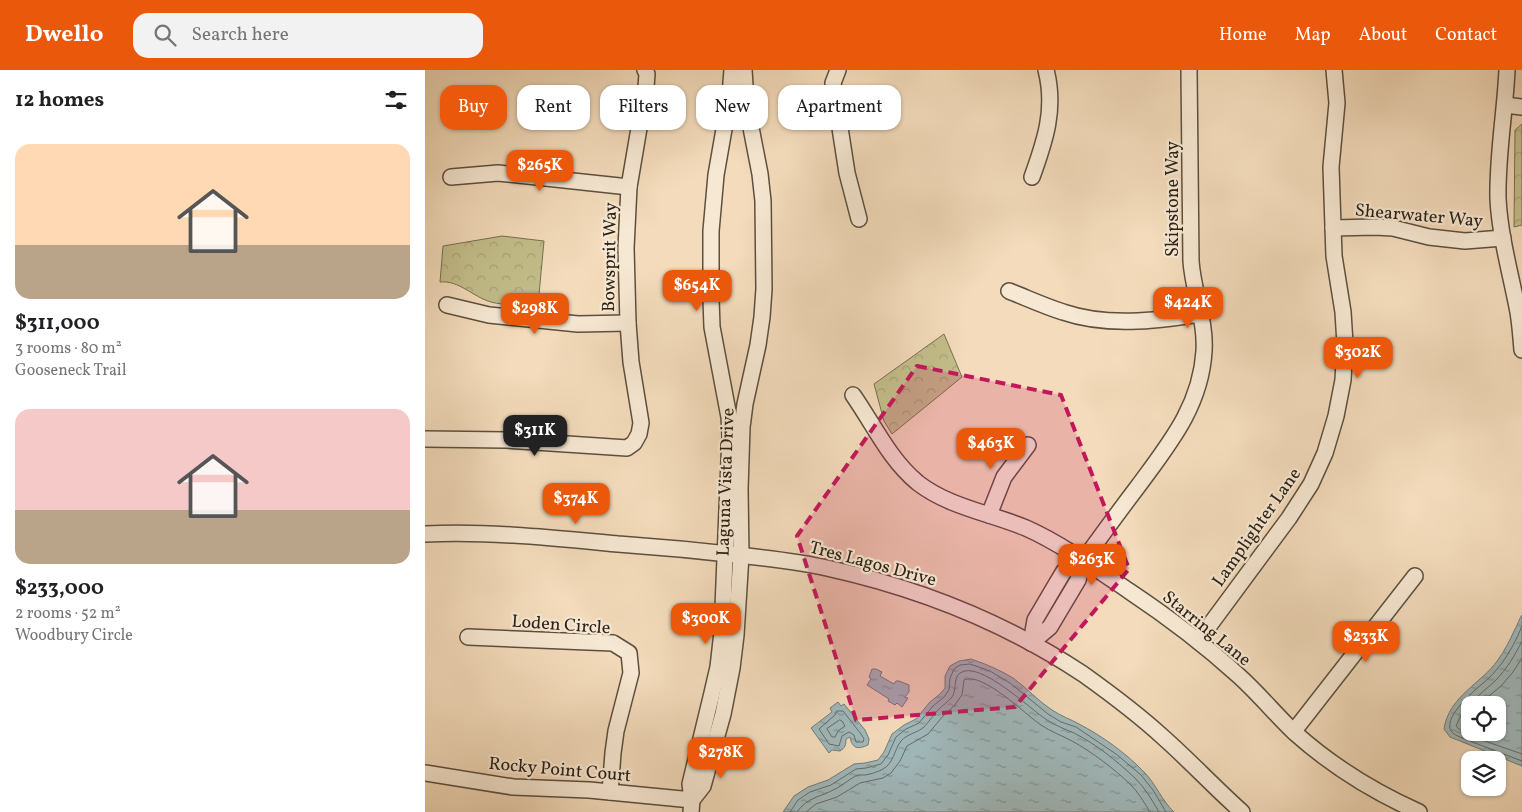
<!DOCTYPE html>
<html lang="en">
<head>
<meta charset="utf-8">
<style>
	:root { --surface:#fff; --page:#f2f2f2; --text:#202124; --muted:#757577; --accent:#ea580c }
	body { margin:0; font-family:Vollkorn,serif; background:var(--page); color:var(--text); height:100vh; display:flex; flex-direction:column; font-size:19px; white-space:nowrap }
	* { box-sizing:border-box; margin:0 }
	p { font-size:16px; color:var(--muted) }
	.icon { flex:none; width:28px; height:28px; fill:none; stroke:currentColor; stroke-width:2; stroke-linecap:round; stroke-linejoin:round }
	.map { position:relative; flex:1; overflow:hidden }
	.panel { display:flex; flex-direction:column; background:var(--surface); width:425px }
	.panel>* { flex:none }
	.guide { position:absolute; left:15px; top:15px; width:475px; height:45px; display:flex; gap:10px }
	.buttons { position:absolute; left:1036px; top:626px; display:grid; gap:10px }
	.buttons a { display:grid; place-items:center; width:45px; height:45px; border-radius:10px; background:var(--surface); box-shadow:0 1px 4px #0004; font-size:25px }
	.price { position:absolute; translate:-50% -42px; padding:0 11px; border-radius:10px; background:var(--accent); color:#fff; font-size:16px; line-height:32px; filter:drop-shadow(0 1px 2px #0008) }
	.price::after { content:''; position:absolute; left:50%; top:30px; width:15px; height:11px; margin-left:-8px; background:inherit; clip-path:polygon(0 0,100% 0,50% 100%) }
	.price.current { background:#222; color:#fff }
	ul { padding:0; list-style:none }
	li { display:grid; align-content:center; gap:10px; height:265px; padding:0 15px }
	li span { display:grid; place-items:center; height:155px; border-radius:15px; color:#555 }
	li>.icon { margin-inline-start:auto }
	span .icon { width:90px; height:90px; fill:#fffc; stroke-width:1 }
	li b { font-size:21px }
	h2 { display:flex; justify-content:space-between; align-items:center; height:60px; padding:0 15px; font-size:21px }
	.tag { padding:0 18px; border-radius:15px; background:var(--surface); box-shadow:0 1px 4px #0004; font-size:18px; line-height:45px }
	.tag.current { background:var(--accent); color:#fff }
	header { display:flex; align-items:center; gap:30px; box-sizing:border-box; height:70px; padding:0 25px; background:var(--accent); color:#fff }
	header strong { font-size:24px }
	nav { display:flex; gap:28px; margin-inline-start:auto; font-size:18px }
	.search { width:350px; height:45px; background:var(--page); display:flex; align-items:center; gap:12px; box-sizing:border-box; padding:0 18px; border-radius:15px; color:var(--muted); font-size:19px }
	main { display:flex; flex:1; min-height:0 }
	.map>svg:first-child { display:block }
</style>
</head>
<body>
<header>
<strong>Dwello</strong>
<div class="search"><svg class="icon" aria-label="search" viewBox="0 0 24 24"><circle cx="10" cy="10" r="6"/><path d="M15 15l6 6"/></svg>Search here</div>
<nav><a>Home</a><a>Map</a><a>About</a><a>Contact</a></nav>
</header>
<main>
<section class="panel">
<h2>12 homes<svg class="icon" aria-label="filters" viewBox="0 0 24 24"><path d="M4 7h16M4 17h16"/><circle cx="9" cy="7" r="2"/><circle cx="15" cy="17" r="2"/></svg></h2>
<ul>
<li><span style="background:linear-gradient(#ffd9b3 65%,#b9a48a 0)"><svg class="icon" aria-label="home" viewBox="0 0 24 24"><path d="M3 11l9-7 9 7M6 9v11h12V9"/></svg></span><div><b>$311,000</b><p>3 rooms · 80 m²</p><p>Gooseneck Trail</p></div></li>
<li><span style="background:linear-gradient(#f6c9c9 65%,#b9a48a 0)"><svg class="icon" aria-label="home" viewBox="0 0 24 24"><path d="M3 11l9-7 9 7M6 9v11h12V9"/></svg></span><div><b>$233,000</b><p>2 rooms · 52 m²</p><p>Woodbury Circle</p></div></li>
</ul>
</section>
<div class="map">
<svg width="1097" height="742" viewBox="0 0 1097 742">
	<defs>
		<pattern id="forest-crowns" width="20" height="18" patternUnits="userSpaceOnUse" patternTransform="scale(1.25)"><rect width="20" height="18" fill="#c3be8b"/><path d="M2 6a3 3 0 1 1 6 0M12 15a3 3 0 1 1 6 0" fill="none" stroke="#a8a377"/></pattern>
		<pattern id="water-ripples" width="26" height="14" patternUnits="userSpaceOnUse" patternTransform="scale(1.25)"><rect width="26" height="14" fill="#a0b8bb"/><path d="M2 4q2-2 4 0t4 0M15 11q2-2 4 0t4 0" fill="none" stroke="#839597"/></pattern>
	</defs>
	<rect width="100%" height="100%" fill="#f3dbbb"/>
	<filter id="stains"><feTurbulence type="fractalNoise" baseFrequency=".004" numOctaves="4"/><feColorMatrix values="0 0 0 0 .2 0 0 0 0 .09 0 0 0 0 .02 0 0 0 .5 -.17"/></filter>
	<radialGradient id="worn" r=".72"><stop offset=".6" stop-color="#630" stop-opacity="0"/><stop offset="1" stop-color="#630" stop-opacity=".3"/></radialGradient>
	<g fill="url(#forest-crowns)" stroke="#767050">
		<polygon points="1097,54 1097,155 1089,157 1090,60"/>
		<path d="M 77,166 L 119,171 L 113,235 C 98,234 80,236 66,232 C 48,227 34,210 15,212 L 18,176 Z"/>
		<polygon points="519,264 537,307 467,364 459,351 449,314"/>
	</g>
	<g fill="url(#water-ripples)" stroke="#717c79" fill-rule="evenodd">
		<path d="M 1097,545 L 1097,696 L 1025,667 L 1019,659 C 1024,626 1056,614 1073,590 C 1080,580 1085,570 1090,559 C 1093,554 1094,549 1097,545 ZM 1045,635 L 1072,635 L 1072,662 L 1045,662 Z"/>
		<path d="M 546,589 C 561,594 575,600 588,608 C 602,618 613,631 627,640 C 636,646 645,649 654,654 C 677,666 701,683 719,702 C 731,714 737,731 749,742 L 358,742 L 369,726 L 383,717 L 403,710 L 429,694 L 440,693 L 453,690 L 459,682 L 467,664 L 479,655 L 491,649 L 505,632 L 515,624 L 520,618 L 520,606 L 525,596 L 534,591 Z"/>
		<polygon points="447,599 451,599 457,602 455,606 469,614 471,611 474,611 484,615 484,622 480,627 483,628 477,637 472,633 470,635 463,631 464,629 442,615 446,609 444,607"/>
		<path d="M 413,632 L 416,636 L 419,634 L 440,660 L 444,669 L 443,675 C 432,680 427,678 425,667 L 421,669 C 421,675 420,678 415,681 L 407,680 L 404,683 L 386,658 L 407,642 L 405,638 Z"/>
	</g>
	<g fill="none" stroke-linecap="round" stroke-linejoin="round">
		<g stroke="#656c68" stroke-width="1">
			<path d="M 1097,556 C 1092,569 1085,582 1077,593 C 1073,598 1069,603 1064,608 C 1055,616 1011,650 1029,664 C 1035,668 1044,670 1050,673 C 1066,679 1081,685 1097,691"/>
			<path d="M 1097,571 C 1090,585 1082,599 1070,611 C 1055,625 1039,635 1031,656 C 1037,665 1084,679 1097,684"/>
			<polyline points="1053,635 1076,616 1088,602 1097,588"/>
			<polygon points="412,641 418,641 436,664 439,669 438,672 431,672 429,665 424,662 417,666 414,676 404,674 394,659 410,645"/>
			<polygon points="415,650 417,651 420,656 413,661 410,667 407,667 402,659"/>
			<polyline points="365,742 373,730 385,722 406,715 431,699 441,698 456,694 463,685 471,667 481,659 494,653 508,636 519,627 524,620 525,608 529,599 535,595 545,594 565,601 585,613 623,644 636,652 651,657 691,684 716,705 728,720 741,742"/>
			<path d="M 372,742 C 382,727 396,727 410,719 C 417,716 427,707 433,705 C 434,705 439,705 440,705 C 446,704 453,702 458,699 C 469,693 469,680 476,671 C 482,664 492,663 499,657 C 504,652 508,645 513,640 C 518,635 523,632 527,627 C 532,620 528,608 535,603 C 554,589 606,640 622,650 C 631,656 640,659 649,663 C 671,674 692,691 710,708 C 720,718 727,730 734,742"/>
			<path d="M 381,742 L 391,734 L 412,727 L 435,713 L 458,708 L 466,703 L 475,691 L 482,676 L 503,664 L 518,646 L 529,636 L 537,625 L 539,610 C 557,601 601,645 616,655 C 626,662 636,665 647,671 C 667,682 688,698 705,714 C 713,722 719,732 725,742"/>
		</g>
		<defs>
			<g id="minor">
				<polyline points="413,0 408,13 422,103 434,149"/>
				<path d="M 1082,0 C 1080,43 1072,86 1073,129 C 1075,167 1086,205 1093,242 C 1095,254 1096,267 1097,280"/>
				<polyline points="1080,35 1097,37"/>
				<polyline points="26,107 73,103 204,117"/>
				<path d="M 607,107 C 620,71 631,39 621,0"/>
				<polyline points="908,158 950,157 968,158 1004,167 1040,171 1078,168"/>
				<path d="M 584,221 C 602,228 619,236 638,242 C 682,257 730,251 775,244"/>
				<polyline points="22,235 64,245 153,254 203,253"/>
				<path d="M 428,325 C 449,355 464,389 493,413 C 524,437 565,443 601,458 C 635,473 673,500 704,521 C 743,547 780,575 814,606 C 834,624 851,645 870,663 C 907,696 949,722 994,742"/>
				<polyline points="0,369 81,370 202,378 209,373 214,364 216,353 206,292 203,253 201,178 204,117 221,17 222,4 220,0"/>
				<polyline points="564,445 579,407 603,375"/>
				<path d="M 0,464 C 64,461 129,468 193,474 C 236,477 279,481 322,486 C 349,489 376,492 402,498 C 493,518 581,553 658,604 C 686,624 714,645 739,668 C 766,692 790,718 817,742"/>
				<polyline points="43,567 188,573 204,583 206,603 191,661 188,683 185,722"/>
				<polyline points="773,571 864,448 886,414 900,383 911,346 918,310 920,274 918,242 909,186 906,97 912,33 909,0"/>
				<path d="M 606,573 L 625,557 L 653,510 L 658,491 C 676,466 695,440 714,415 C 745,373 776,335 779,281 C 781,251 768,221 766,191 L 764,0"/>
				<polyline points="606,573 610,550 630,516 639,501 658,491"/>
				<polyline points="869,661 990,506"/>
				<polyline points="0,703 88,717 164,720 267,730"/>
				<polyline points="267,730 278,716 298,644 307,598 311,565 316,485 315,419 317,357 320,334 333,275 337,247 339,219 338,131 335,104 321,32 319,0"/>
				<polyline points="266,742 267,730 265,714 287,623 293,597 297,562 305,366 304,347 287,257 286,229 286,161 291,105 305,25 307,0"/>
			</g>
		</defs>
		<use href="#minor" stroke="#5c503f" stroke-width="18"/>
		<use href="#minor" stroke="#f7e8d3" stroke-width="15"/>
	</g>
	<path fill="#c2185b" fill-opacity="0.2" stroke="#c2185b" stroke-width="4" stroke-dasharray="10 6" stroke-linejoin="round" d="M 492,296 L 636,325 L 704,499 L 590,637 L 431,650 L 372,466 Z"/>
	<g text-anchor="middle" stroke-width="4.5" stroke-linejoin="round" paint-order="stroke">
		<g font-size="18" fill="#2a2116" stroke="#f7e8d3">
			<text transform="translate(747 129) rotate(-90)" y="6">Skipstone Way</text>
			<text transform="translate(994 145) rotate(5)" y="6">Shearwater Way</text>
			<text transform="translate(184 187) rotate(-89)" y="6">Bowsprit Way</text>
			<text transform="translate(300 412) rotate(-88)" y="6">Laguna Vista Drive</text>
			<text transform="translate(831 457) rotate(-55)" y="6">Lamplighter Lane</text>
			<text transform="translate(448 493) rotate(15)" y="6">Tres Lagos Drive</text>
			<text transform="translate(136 554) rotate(4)" y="6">Loden Circle</text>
			<text transform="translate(782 558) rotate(39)" y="6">Starring Lane</text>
			<text transform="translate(135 699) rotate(5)" y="6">Rocky Point Court</text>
		</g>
	</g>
	<rect width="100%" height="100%" filter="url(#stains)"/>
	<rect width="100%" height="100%" fill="url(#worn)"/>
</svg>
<div class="buttons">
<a><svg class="icon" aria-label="locate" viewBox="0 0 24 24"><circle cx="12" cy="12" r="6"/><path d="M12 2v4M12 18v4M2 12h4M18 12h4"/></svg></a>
<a><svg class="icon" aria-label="layers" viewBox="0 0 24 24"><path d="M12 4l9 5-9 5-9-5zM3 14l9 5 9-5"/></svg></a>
</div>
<b class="price" style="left:115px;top:122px">$265K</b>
<b class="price" style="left:272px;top:242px">$654K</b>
<b class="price" style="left:763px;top:259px">$424K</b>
<b class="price" style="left:110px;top:265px">$298K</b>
<b class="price" style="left:933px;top:309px">$302K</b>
<b class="price current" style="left:110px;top:387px">$311K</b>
<b class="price" style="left:566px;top:400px">$463K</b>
<b class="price" style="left:151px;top:455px">$374K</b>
<b class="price" style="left:667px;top:516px">$263K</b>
<b class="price" style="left:281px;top:575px">$300K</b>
<b class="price" style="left:941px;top:593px">$233K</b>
<b class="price" style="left:296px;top:709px">$278K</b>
<div class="guide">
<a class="tag current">Buy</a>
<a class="tag">Rent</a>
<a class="tag">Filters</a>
<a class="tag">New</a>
<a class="tag">Apartment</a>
</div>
</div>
</main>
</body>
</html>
